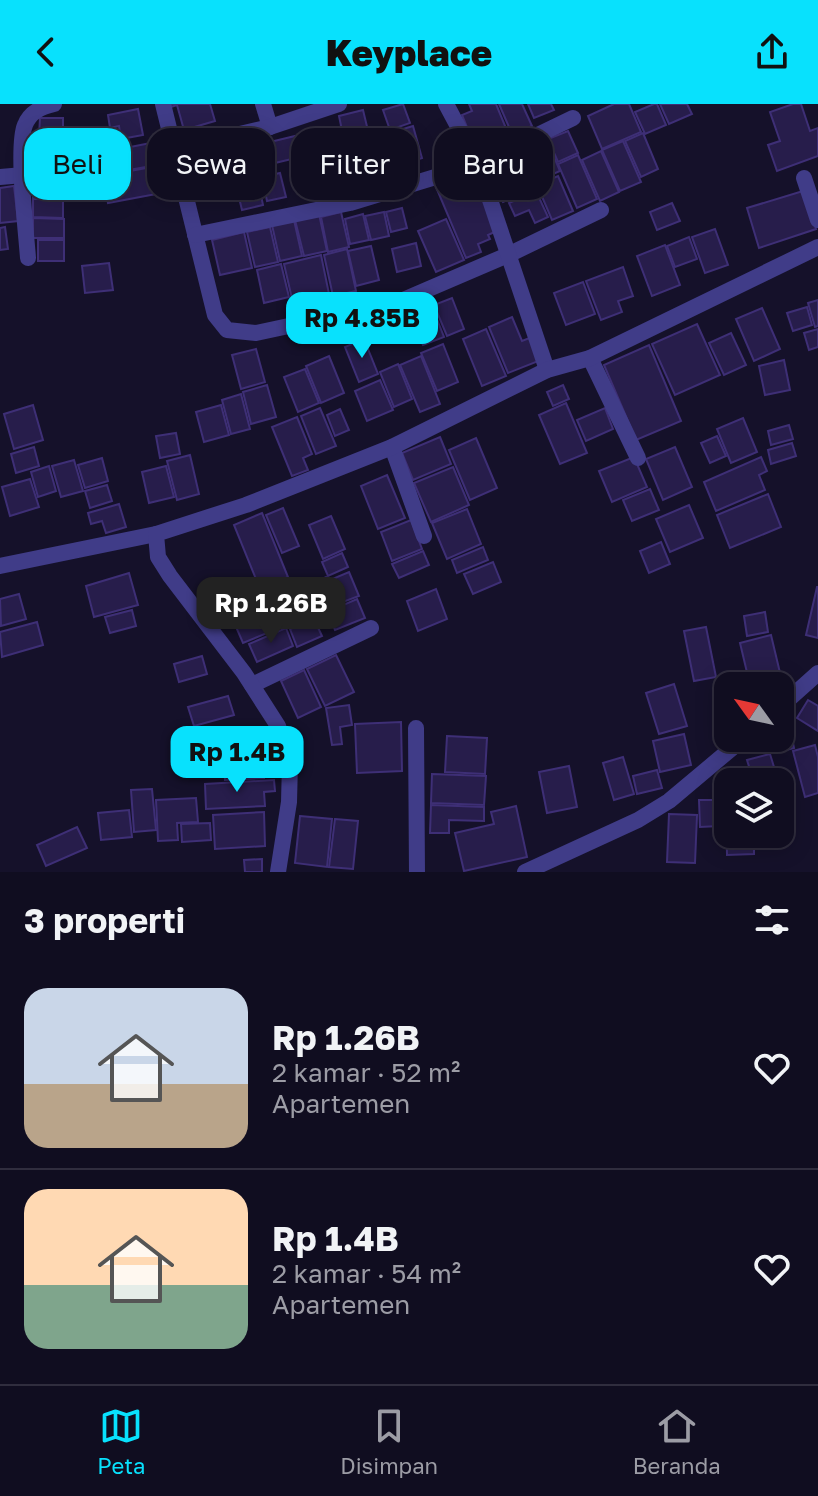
<!DOCTYPE html>
<html lang="id">
<head>
<meta charset="utf-8">
<style>
	:root { --surface:#100d20; --page:#1e1b2d; --text:#f1f3f6; --muted:#9c9ca5; --line:#302d3e; --accent:#08e1fd }
	body { margin:0; font-family:"Golos Text",sans-serif; background:var(--page); color:var(--text); height:100vh; display:flex; flex-direction:column; font-size:30px; white-space:nowrap }
	* { box-sizing:border-box; margin:0 }
	p { font-size:26px; color:var(--muted) }
	.icon { flex:none; width:44px; height:44px; fill:none; stroke:currentColor; stroke-width:2; stroke-linecap:round; stroke-linejoin:round }
	.map { position:relative; height:768px; overflow:hidden }
	.sheet { display:flex; flex-direction:column; background:var(--surface); flex:1 }
	.sheet>* { flex:none }
	.top-card { position:absolute; left:24px; top:24px; width:770px; height:72px; display:flex; gap:16px }
	.needle { width:52px; rotate:303deg }
	.buttons { position:absolute; left:714px; top:568px; display:grid; gap:16px }
	.buttons a { display:grid; place-items:center; width:80px; height:80px; border-radius:16px; background:var(--surface); box-shadow:0 4px 20px #0003,0 0 0 2px var(--line); font-size:40px }
	.price { position:absolute; translate:-50% -68px; padding:0 18px; border-radius:16px; background:var(--accent); color:#111; font-size:26px; line-height:52px; filter:drop-shadow(0 2px 4px #0008) }
	.price::after { content:''; position:absolute; left:50%; top:48px; width:24px; height:18px; margin-left:-12px; background:inherit; clip-path:polygon(0 0,100% 0,50% 100%) }
	.price.active { background:#222; color:#fff }
	ul { padding:0; list-style:none }
	li { display:flex; align-items:center; gap:24px; height:200px; padding:0 24px }
	li+li { border-top:2px solid var(--line) }
	li span { display:grid; place-items:center; flex:none; width:224px; height:160px; border-radius:24px; color:#555 }
	li>.icon { margin-inline-start:auto }
	span .icon { width:96px; height:96px; fill:#fffc; stroke-width:1 }
	li b { font-size:34px }
	h2 { display:flex; justify-content:space-between; align-items:center; height:96px; padding:0 24px; font-size:34px }
	.chip { padding:0 28px; border-radius:24px; background:var(--surface); box-shadow:0 4px 20px #0003,0 0 0 2px var(--line); font-size:28px; line-height:72px }
	.chip.active { background:var(--accent); color:#111 }
	header { display:flex; justify-content:space-between; align-items:center; height:104px; padding:0 24px; background:var(--accent); color:#111; font-size:36px; font-weight:800 }
	.tab-bar { display:flex; justify-content:space-around; align-items:center; height:112px; border-top:2px solid var(--line); background:var(--surface); font-size:22px; color:var(--muted) }
	.tab-bar a { display:grid; justify-items:center; gap:4px }
	.tab-bar .active { color:var(--accent) }
	.map>svg:first-child { display:block }
</style>
</head>
<body>
<header><svg class="icon" aria-label="back" viewBox="0 0 24 24"><path d="M15 5l-7 7 7 7"/></svg>Keyplace<svg class="icon" aria-label="share" viewBox="0 0 24 24"><path d="M12 15V3M7 8l5-5 5 5M5 13v7h14v-7"/></svg></header>
<div class="map">
<svg width="818" height="768" viewBox="0 0 818 768">
	<rect width="100%" height="100%" fill="#15112a"/>
	<g fill="#271d4b" stroke="#3e2f76" stroke-width="2">
		<polygon points="170,0 210,0 215,17 184,26 177,1 171,3"/>
		<polygon points="403,0 410,19 390,26 383,6"/>
		<polygon points="469,0 496,0 510,34 477,48 462,11 472,7"/>
		<polygon points="499,0 522,0 532,22 512,30"/>
		<polygon points="528,0 551,0 554,6 534,14"/>
		<polygon points="614,0 629,0 641,28 602,45 588,12"/>
		<polygon points="654,0 657,0 666,21 645,30 635,8"/>
		<polygon points="660,0 687,0 692,10 669,20"/>
		<polygon points="793,0 801,0 810,27 818,24 818,52 777,67 768,41 780,37 770,8"/>
		<polygon points="138,5 143,31 121,35 119,22 110,24 108,11"/>
		<polygon points="363,6 370,35 345,41 339,12"/>
		<polygon points="40,14 63,14 63,32 39,32"/>
		<polygon points="413,22 422,54 400,61 390,29"/>
		<polygon points="339,23 343,42 306,51 302,32"/>
		<polygon points="568,27 578,49 558,58 548,35"/>
		<polygon points="643,29 658,65 641,73 625,37"/>
		<polygon points="295,32 300,53 275,59 270,38"/>
		<rect x="40" y="33" width="24" height="20"/>
		<polygon points="547,36 560,67 535,78 522,47"/>
		<polygon points="161,37 163,51 155,52 157,61 129,66 125,44"/>
		<polygon points="623,37 641,78 620,87 602,46"/>
		<polygon points="123,46 127,69 110,73 105,50"/>
		<polygon points="601,47 619,88 600,97 582,56"/>
		<polygon points="578,51 597,95 577,104 558,60"/>
		<rect x="34" y="54" width="39" height="20"/>
		<polygon points="105,56 109,73 82,78 78,61"/>
		<polygon points="506,58 513,75 526,70 532,85 503,98 489,66"/>
		<polygon points="163,61 167,88 108,99 104,77 131,71 130,67"/>
		<polygon points="256,68 263,101 242,106 234,73"/>
		<polygon points="280,69 286,93 267,97 262,73"/>
		<polygon points="464,71 468,80 478,75 499,126 488,131 490,135 478,140 481,148 466,154 436,83"/>
		<polygon points="558,72 573,107 552,116 537,81"/>
		<polygon points="33,75 67,76 67,94 33,94"/>
		<polygon points="14,82 18,117 0,119 0,84"/>
		<polygon points="536,87 548,113 535,119 529,106 515,112 509,99"/>
		<polygon points="803,87 816,125 759,144 747,104"/>
		<polygon points="33,95 63,95 63,114 33,113"/>
		<polygon points="672,99 680,117 657,126 650,108"/>
		<polygon points="402,104 407,124 391,128 386,108"/>
		<polygon points="341,108 349,143 328,148 321,113"/>
		<polygon points="384,108 389,132 371,136 365,112"/>
		<polygon points="319,110 327,147 304,152 295,116"/>
		<polygon points="363,110 369,136 350,140 345,115"/>
		<polygon points="33,114 64,115 64,134 33,134"/>
		<polygon points="446,115 464,156 436,168 418,127"/>
		<polygon points="294,116 302,152 280,157 272,121"/>
		<polygon points="5,123 8,145 0,146 0,124"/>
		<polygon points="270,123 278,158 255,163 247,128"/>
		<polygon points="715,125 728,161 705,169 692,133"/>
		<polygon points="244,128 252,164 220,171 212,136"/>
		<polygon points="689,133 697,155 675,163 667,142"/>
		<rect x="38" y="136" width="26" height="21"/>
		<polygon points="416,139 421,162 397,168 392,145"/>
		<polygon points="665,141 680,181 652,192 637,152"/>
		<polygon points="371,142 379,176 356,182 348,147"/>
		<polygon points="347,145 356,187 333,192 324,151"/>
		<polygon points="321,151 329,190 293,199 284,160"/>
		<polygon points="109,159 113,186 85,189 82,162"/>
		<polygon points="281,160 289,193 264,199 257,166"/>
		<polygon points="623,163 633,192 618,197 622,208 601,216 586,177"/>
		<polygon points="583,178 595,210 566,221 554,189"/>
		<polygon points="452,194 464,225 447,232 434,201"/>
		<polygon points="818,196 818,222 815,223 808,199"/>
		<polygon points="430,198 444,233 423,241 409,207"/>
		<polygon points="807,203 812,221 793,227 787,209"/>
		<polygon points="762,204 780,245 754,257 736,215"/>
		<polygon points="512,213 522,237 532,233 541,256 508,269 489,223"/>
		<polygon points="697,220 720,271 675,291 652,240"/>
		<polygon points="486,225 506,272 482,282 463,235"/>
		<polygon points="818,225 818,243 809,246 804,229"/>
		<polygon points="731,229 746,261 724,271 709,239"/>
		<polygon points="364,235 378,270 359,278 345,243"/>
		<polygon points="443,240 458,278 437,287 421,249"/>
		<polygon points="649,241 681,317 636,336 604,261"/>
		<polygon points="256,245 265,278 241,285 232,251"/>
		<polygon points="329,252 344,289 321,299 306,262"/>
		<polygon points="421,252 440,300 420,308 400,261"/>
		<polygon points="784,256 790,286 765,291 759,262"/>
		<polygon points="398,260 412,295 394,303 380,268"/>
		<polygon points="305,265 319,299 298,308 284,273"/>
		<polygon points="380,276 393,306 367,317 355,287"/>
		<polygon points="267,281 276,313 251,320 243,288"/>
		<polygon points="563,281 569,295 553,302 547,288"/>
		<polygon points="241,290 250,325 231,330 222,296"/>
		<polygon points="566,299 587,349 560,360 539,311"/>
		<polygon points="33,301 43,336 14,345 4,310"/>
		<polygon points="221,301 229,331 204,338 196,308"/>
		<polygon points="320,304 336,342 316,350 301,312"/>
		<polygon points="605,304 613,325 586,337 577,316"/>
		<polygon points="340,305 349,326 335,332 327,311"/>
		<polygon points="297,313 312,350 303,354 308,366 292,372 272,323"/>
		<polygon points="743,314 757,348 731,359 717,325"/>
		<polygon points="789,321 793,335 771,341 768,327"/>
		<polygon points="176,329 180,350 160,354 156,332"/>
		<polygon points="717,332 726,352 710,359 701,339"/>
		<polygon points="440,333 451,360 413,376 402,349"/>
		<polygon points="476,334 497,384 470,396 449,346"/>
		<polygon points="792,339 796,352 771,360 768,346"/>
		<polygon points="34,343 39,362 16,369 11,350"/>
		<polygon points="675,343 692,383 663,396 646,355"/>
		<polygon points="190,351 199,390 177,396 167,357"/>
		<polygon points="634,353 647,383 612,398 599,367"/>
		<polygon points="761,353 767,367 759,371 765,386 716,407 704,378"/>
		<polygon points="102,354 108,377 85,384 78,361"/>
		<polygon points="74,356 83,387 61,393 52,362"/>
		<polygon points="49,362 56,387 38,393 31,368"/>
		<polygon points="166,362 174,393 149,399 142,368"/>
		<polygon points="453,363 469,401 431,418 414,379"/>
		<polygon points="387,371 405,414 378,425 361,382"/>
		<polygon points="30,375 39,403 10,412 2,383"/>
		<polygon points="107,381 112,397 90,404 85,387"/>
		<polygon points="650,385 659,406 632,417 623,396"/>
		<polygon points="768,390 781,423 730,444 717,411"/>
		<polygon points="119,400 126,423 106,429 102,417 91,420 88,409"/>
		<polygon points="689,401 703,434 670,448 656,415"/>
		<polygon points="283,404 299,442 282,449 266,411"/>
		<polygon points="467,405 481,440 447,455 432,419"/>
		<polygon points="262,409 288,473 260,485 234,421"/>
		<polygon points="331,412 345,445 323,455 309,421"/>
		<polygon points="411,416 422,445 392,457 381,428"/>
		<polygon points="661,438 670,460 649,469 640,447"/>
		<polygon points="483,443 488,456 457,469 452,456"/>
		<polygon points="423,447 429,461 399,474 392,460"/>
		<polygon points="342,449 348,463 328,472 322,458"/>
		<polygon points="493,458 501,478 473,490 464,470"/>
		<polygon points="349,468 359,492 340,499 330,476"/>
		<polygon points="129,469 138,501 94,513 86,482"/>
		<polygon points="326,473 338,501 316,510 304,483"/>
		<polygon points="299,481 313,512 290,522 276,490"/>
		<polygon points="817,483 818,483 818,534 806,531"/>
		<polygon points="436,485 447,515 418,527 407,497"/>
		<polygon points="19,490 26,515 1,522 0,495"/>
		<polygon points="271,492 284,522 243,539 230,509"/>
		<polygon points="357,495 365,514 335,526 327,508"/>
		<polygon points="132,506 136,522 110,529 105,513"/>
		<polygon points="765,508 768,528 747,532 744,512"/>
		<polygon points="314,515 322,532 297,543 290,525"/>
		<polygon points="37,518 43,541 2,553 0,528"/>
		<polygon points="706,523 716,573 694,577 684,527"/>
		<polygon points="286,524 293,542 257,558 249,540"/>
		<polygon points="771,531 781,573 750,581 740,539"/>
		<polygon points="336,551 354,588 325,602 307,565"/>
		<polygon points="202,552 207,570 179,578 174,560"/>
		<polygon points="304,566 321,603 298,614 281,577"/>
		<polygon points="674,580 687,622 659,630 646,589"/>
		<polygon points="228,592 234,611 194,622 188,603"/>
		<polygon points="808,596 818,602 818,627 797,614"/>
		<polygon points="349,601 352,621 340,623 342,640 332,641 326,604"/>
		<polygon points="401,618 402,667 357,669 355,620"/>
		<polygon points="265,624 266,651 225,654 223,627"/>
		<polygon points="791,629 794,644 778,648 775,634"/>
		<polygon points="684,630 691,661 660,668 653,637"/>
		<polygon points="447,632 487,634 485,670 445,668"/>
		<polygon points="815,641 818,653 818,689 805,693 793,647"/>
		<polygon points="770,650 774,663 751,669 747,656"/>
		<polygon points="263,653 264,674 225,676 224,655"/>
		<polygon points="623,653 634,690 614,696 603,659"/>
		<polygon points="569,662 577,703 547,709 539,668"/>
		<polygon points="657,666 662,684 637,690 633,672"/>
		<polygon points="432,670 486,672 484,701 431,699"/>
		<polygon points="274,676 275,687 264,688 265,702 206,705 205,680"/>
		<polygon points="152,685 156,726 134,728 131,686"/>
		<polygon points="196,694 198,718 177,719 178,736 158,737 156,696"/>
		<polygon points="726,695 728,695 728,730 754,730 754,750 727,751"/>
		<polygon points="699,696 718,696 719,722 700,723"/>
		<polygon points="431,701 484,703 484,717 449,716 449,729 430,729"/>
		<polygon points="516,702 527,753 464,767 455,729 494,720 491,708"/>
		<polygon points="129,706 132,733 101,736 98,709"/>
		<polygon points="264,708 265,742 215,745 213,711"/>
		<polygon points="669,710 697,711 695,759 667,758"/>
		<polygon points="300,712 332,715 327,763 295,759"/>
		<polygon points="335,715 358,717 353,765 329,763"/>
		<polygon points="210,719 211,736 182,738 181,720"/>
		<polygon points="77,723 87,744 46,762 37,741"/>
		<polygon points="262,755 262,768 245,768 244,756"/>
	</g>
	<g fill="none" stroke-linecap="round" stroke-linejoin="round">
		<g stroke="#403c88" stroke-width="16">
			<polyline points="163,0 215,211 227,226 256,229 396,199 510,150 601,106"/>
			<polyline points="263,0 270,23"/>
			<polyline points="446,0 478,60 547,266"/>
			<polyline points="176,45 270,23 339,0"/>
			<polyline points="0,73 23,71"/>
			<polyline points="804,74 818,116"/>
			<polyline points="195,131 350,99 478,60 573,14"/>
			<path d="M 28,154 C 26,126 16,42 25,21 C 30,8 41,3 54,0"/>
			<polyline points="590,254 638,354"/>
			<polyline points="392,343 424,432"/>
			<polyline points="0,462 156,430"/>
			<polyline points="252,581 371,524"/>
			<polyline points="780,603 818,569"/>
			<polyline points="416,624 417,768"/>
			<polyline points="278,768 289,698 290,659 278,622 244,569 170,472 158,453 156,430 246,401 392,343 547,266 590,254 818,143"/>
			<polyline points="525,768 638,716 669,697 744,634"/>
		</g>
	</g>
</svg>
<div class="buttons">
<a><svg class="needle" viewBox="-14 -14 28 28"><path d="M0-13l5 13h-10z" fill="#e53935"/><path d="M0 13l5-13h-10z" fill="#9c9ca5"/></svg></a>
<a><svg class="icon" aria-label="layers" viewBox="0 0 24 24"><path d="M12 4l9 5-9 5-9-5zM3 14l9 5 9-5"/></svg></a>
</div>
<b class="price" style="left:362px;top:256px">Rp 4.85B</b>
<b class="price active" style="left:271px;top:541px">Rp 1.26B</b>
<b class="price" style="left:237px;top:690px">Rp 1.4B</b>
<div class="top-card">
<a class="chip active">Beli</a>
<a class="chip">Sewa</a>
<a class="chip">Filter</a>
<a class="chip">Baru</a>
</div>
</div>
<section class="sheet">
<h2>3 properti<svg class="icon" aria-label="filters" viewBox="0 0 24 24"><path d="M4 7h16M4 17h16"/><circle cx="9" cy="7" r="2"/><circle cx="15" cy="17" r="2"/></svg></h2>
<ul>
<li><span style="background:linear-gradient(#c9d6e8 60%,#b9a48a 0)"><svg class="icon" aria-label="home" viewBox="0 0 24 24"><path d="M3 11l9-7 9 7M6 9v11h12V9"/></svg></span><div><b>Rp 1.26B</b><p>2 kamar · 52 m²</p><p>Apartemen</p></div><svg class="icon" aria-label="heart" viewBox="0 0 24 24"><path d="M12 20l-8-8c-3-5 5-10 8-4 3-6 11-1 8 4z"/></svg></li>
<li><span style="background:linear-gradient(#ffd9b3 60%,#7fa58c 0)"><svg class="icon" aria-label="home" viewBox="0 0 24 24"><path d="M3 11l9-7 9 7M6 9v11h12V9"/></svg></span><div><b>Rp 1.4B</b><p>2 kamar · 54 m²</p><p>Apartemen</p></div><svg class="icon" aria-label="heart" viewBox="0 0 24 24"><path d="M12 20l-8-8c-3-5 5-10 8-4 3-6 11-1 8 4z"/></svg></li>
</ul>
</section>
<nav class="tab-bar">
<a class="active"><svg class="icon" aria-label="map" viewBox="0 0 24 24"><path d="M3 6l6-2 6 2 6-2v14l-6 2-6-2-6 2zM9 4v14M15 6v14"/></svg>Peta</a>
<a><svg class="icon" aria-label="saved" viewBox="0 0 24 24"><path d="M7 4h10v16l-5-4-5 4z"/></svg>Disimpan</a>
<a><svg class="icon" aria-label="home" viewBox="0 0 24 24"><path d="M3 11l9-7 9 7M6 9v11h12V9"/></svg>Beranda</a>
</nav>
</body>
</html>
